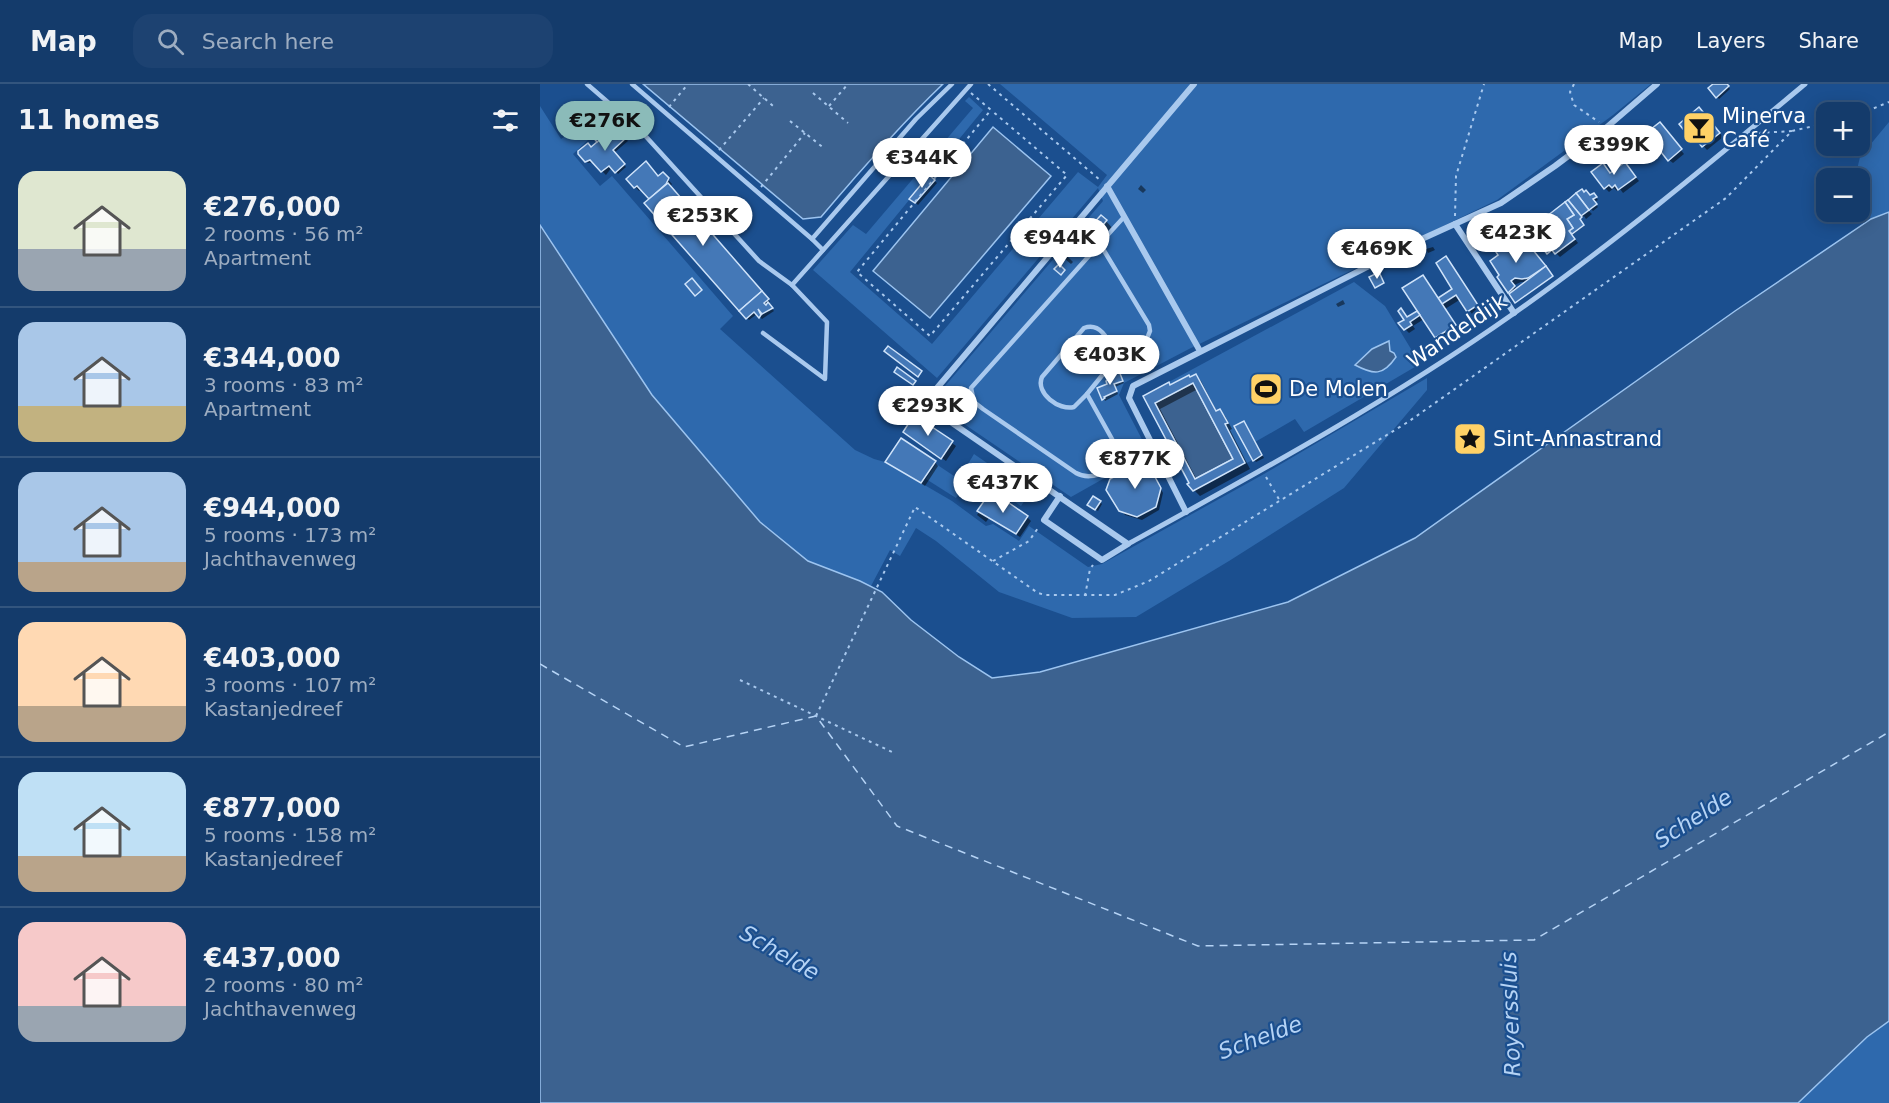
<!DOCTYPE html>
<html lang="en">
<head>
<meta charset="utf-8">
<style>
	:root { --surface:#143b6b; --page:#1d4271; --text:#f1f3f6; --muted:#9dadc1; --line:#33557e; --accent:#8bbbb9 }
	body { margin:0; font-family:"DejaVu Sans",sans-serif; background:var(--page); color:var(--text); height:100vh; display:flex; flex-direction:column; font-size:22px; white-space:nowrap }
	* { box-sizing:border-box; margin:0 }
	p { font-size:20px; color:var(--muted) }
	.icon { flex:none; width:33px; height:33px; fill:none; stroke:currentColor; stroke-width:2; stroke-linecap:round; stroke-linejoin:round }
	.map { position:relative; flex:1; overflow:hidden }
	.details { display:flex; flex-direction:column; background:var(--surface); width:540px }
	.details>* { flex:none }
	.buttons { position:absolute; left:1276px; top:18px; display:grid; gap:12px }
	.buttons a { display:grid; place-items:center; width:54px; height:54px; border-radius:12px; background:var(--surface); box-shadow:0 3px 15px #0003,0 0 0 2px var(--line); font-size:30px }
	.price { position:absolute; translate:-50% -51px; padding:0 14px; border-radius:21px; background:#fff; color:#222; font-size:20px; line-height:39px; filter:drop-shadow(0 2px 3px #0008) }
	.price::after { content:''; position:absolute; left:50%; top:36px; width:18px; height:14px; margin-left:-9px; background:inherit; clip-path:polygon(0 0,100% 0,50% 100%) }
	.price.active { background:var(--accent); color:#111 }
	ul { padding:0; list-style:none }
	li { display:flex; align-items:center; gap:18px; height:150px; padding:0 18px }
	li+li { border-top:2px solid var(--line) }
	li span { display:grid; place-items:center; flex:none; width:168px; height:120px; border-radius:18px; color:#555 }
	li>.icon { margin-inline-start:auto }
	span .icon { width:72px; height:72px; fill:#fffc; stroke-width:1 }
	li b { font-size:26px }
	h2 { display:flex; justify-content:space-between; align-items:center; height:72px; padding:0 18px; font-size:26px }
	header { display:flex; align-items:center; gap:36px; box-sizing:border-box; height:84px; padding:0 30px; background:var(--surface); border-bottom:2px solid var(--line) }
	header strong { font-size:28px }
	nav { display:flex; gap:33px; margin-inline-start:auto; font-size:21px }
	.search { width:420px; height:54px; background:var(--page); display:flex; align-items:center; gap:15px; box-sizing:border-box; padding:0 21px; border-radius:18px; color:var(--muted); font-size:22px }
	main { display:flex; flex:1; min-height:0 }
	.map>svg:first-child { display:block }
</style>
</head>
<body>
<header>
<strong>Map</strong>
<div class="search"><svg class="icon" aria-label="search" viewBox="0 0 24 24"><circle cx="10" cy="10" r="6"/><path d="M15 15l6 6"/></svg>Search here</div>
<nav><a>Map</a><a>Layers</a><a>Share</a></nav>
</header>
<main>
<section class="details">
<h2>11 homes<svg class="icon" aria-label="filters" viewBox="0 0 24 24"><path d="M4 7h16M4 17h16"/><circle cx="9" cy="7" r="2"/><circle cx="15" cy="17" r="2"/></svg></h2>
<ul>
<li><span style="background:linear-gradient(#dfe7d0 65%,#9aa5b1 0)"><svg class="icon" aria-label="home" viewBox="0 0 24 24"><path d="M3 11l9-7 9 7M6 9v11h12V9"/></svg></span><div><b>€276,000</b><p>2 rooms · 56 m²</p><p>Apartment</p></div></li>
<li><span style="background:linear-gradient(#a9c7e8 70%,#c2b280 0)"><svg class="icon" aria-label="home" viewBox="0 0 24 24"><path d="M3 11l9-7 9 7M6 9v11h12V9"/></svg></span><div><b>€344,000</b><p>3 rooms · 83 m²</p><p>Apartment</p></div></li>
<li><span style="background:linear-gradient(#a9c7e8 75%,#b9a48a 0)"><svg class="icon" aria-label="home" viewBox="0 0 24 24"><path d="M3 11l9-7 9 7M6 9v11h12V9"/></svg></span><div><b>€944,000</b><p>5 rooms · 173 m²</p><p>Jachthavenweg</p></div></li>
<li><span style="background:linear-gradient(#ffd9b3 70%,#b9a48a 0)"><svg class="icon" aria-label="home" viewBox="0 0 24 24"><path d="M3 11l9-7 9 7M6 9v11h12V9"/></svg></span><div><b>€403,000</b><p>3 rooms · 107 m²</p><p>Kastanjedreef</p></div></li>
<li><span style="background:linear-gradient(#bfe0f5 70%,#b9a48a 0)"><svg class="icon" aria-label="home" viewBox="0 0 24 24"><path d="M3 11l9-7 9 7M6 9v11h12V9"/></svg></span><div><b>€877,000</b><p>5 rooms · 158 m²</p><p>Kastanjedreef</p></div></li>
<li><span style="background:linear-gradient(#f6c9c9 70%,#9aa5b1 0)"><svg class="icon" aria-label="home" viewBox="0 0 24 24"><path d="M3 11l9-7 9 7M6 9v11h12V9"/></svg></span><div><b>€437,000</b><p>2 rooms · 80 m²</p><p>Jachthavenweg</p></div></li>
</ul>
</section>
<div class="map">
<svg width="1349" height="1019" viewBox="0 0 1349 1019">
	<rect width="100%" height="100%" fill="#1b4f8f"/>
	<g fill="#2e69ad">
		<path d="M 460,0 L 1111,0 L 1073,31 L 957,116 L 649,265 L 584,299 L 579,311 L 609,369 L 531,413 L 405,327 C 399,318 400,311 405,302 L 563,117 L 558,104 L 397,294 L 273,186 L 313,141 L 326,150 L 433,24 L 425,17 L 429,13 L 443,26 L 310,188 L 392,260 L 538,88 L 558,103 L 567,91 Z"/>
		<polygon points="0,22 21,55 40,43 49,55 33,70 60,102 72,92 193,232 180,245 315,366 334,375 345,378 412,417 446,442 453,440 479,457 489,442 548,483 562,480 724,390 887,294 887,306 804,404 689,477 596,533 532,534 459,508 396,457 376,444 360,472 350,466 331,502 268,477 220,438 112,311 0,141"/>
		<polygon points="1349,38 1349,128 1331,135 1320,111 1320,94 1315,94 1320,73"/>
		<polygon points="814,198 845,222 880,280 764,348 755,335 715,358 722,371 653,407 651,406 603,312"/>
		<polygon points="434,370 463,390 454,404 425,385"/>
		<polygon points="396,380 426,400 416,414 386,395"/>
		<polygon points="466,391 491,407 481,422 457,406"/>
		<polygon points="1349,937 1349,1019 1258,1019 1327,953"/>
	</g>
	<g fill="#3c6290" stroke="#9cc4f0" stroke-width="1.5">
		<path d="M 103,0 L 403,0 C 359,42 320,87 281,133 L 263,135 Z"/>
		<polygon points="453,43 511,92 390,234 333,187"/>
		<polygon points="1349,128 1349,937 1327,953 1258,1019 0,1019 0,141 112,311 220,438 268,477 320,497 342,508 371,536 419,573 452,594 500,588 748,518 875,454 1195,227 1331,135"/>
		<path d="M 849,257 L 850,267 L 854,269 L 856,273 C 843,292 834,291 815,281 L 832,265 Z"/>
		<polygon points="653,299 693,375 655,395 615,319"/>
	</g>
	<g fill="#0007" fill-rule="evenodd">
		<polygon points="1175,0 1186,0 1190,5 1179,15 1170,4"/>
		<polygon points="1163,29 1183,53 1167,66 1158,56 1156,58 1154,55 1160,49"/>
		<polygon points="76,44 88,57 74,69 86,83 78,90 72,83 66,91 53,78 48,79 40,70 51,65"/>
		<polygon points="1123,44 1144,70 1133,79 1129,76"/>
		<polygon points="1085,80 1099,97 1083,109 1080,105 1077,107 1074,104 1069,108 1065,104 1071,91"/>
		<path d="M 123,90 L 132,100 L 130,103 L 226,213 L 230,218 L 228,220 L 234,227 L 222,235 L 217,230 L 209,236 L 106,120 L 111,115 L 102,105 L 99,107 L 88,95 L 118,93 ZM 219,222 L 219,231 L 214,226 Z"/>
		<polygon points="390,93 397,99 378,121 371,114"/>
		<polygon points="601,101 606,106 603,109 598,105"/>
		<polygon points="1042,107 1050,113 1054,111 1058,116 1054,118 1058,123 1053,127 1045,119 1043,121 1052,130 1046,135 1044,132 1039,136 1044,142 1032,151 1038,159 1020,173 1014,167 1012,169 991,146"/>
		<polygon points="566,137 574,146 568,153 554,141"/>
		<path d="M 988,161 L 1009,187 L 972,210 L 969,207 L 971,167 ZM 981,198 L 988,198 L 977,206 L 974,201 Z"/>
		<polygon points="893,163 895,166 888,169 886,165"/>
		<polygon points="527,172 533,178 531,180 525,175"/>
		<polygon points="910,178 940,225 932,230 921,215 905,225 918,245 900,257 884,235 873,242 875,245 869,249 865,245 868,235 879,227 883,193 899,215 914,205"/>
		<polygon points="803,216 805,220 798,223 796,220"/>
		<polygon points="579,289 584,299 575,303 578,310 565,317 559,305 569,301"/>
		<path d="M 656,292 L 661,297 L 677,328 L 680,326 L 685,332 L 692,345 L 690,346 L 710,385 L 660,412 L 654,406 L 605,312 ZM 658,305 L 695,376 L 657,396 L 620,325 Z"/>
		<polygon points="706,341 724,374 716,378 714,376"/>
		<polygon points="364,348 412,359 416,362 406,377"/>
		<polygon points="347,378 395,378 398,382 385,402"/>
		<polygon points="613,390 623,409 619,426 602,436 585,431 581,426"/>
		<polygon points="493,407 496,409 491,416 488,413"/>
		<polygon points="449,412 466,425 487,433 491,437 480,453 449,434 446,438 437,431"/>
		<polygon points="560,418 562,420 558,427 552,423"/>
	</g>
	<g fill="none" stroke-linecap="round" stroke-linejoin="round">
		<polyline stroke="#b5d3f5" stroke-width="1.5" stroke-dasharray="8 6" stroke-linecap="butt" points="0,580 144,663 276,632 357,742 658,862 994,856 1349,648"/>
	</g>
	<g fill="#4478b7" stroke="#cfe3fa" stroke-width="1.5" fill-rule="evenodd">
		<polygon points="1173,0 1187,0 1189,2 1176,14 1168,4"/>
		<polygon points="1159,23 1180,49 1162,63 1154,53 1151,55 1139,40"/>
		<polygon points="1120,38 1142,65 1128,77 1106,49"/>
		<polygon points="76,42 86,54 73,66 85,80 75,89 69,82 61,88 50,76 45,78 38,70 38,67 48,59 51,63"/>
		<polygon points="54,45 62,54 57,58 50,50"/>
		<polygon points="106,77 118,92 123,88 129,94 126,100 109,115 97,102 94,104 86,95"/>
		<polygon points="1085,78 1096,93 1078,106 1075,101 1072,104 1069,101 1064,105 1051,88 1063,79 1070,89"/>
		<polygon points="389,91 395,96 375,119 369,115"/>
		<polygon points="128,99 222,207 199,227 104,119"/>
		<polygon points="1042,105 1044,108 1046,106 1050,111 1054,109 1057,113 1053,115 1057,120 1049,126 1036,109"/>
		<polygon points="1036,109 1049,126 1041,132 1028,116"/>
		<polygon points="1028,116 1042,133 1040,135 1044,141 1032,150 1029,147 1033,144 1027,135 1034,131 1025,118"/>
		<polygon points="1025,118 1034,131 1027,135 1033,144 1029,147 1035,155 1015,170 1010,164 1007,166 989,146"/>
		<polygon points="561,131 567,136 559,146 552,141"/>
		<polygon points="988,146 997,154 1007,166 1010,164 1012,166 1007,170"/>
		<polygon points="544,151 551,157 546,162 540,155"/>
		<polygon points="984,155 1006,182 988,194 982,195 975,194 971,197 975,202 968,209 957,193 959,191 950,177 958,171 956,168 966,161 970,166"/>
		<polygon points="906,172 938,221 927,228 916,211 902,220 898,214 912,205 896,179"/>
		<polygon points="519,180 525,186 521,191 514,185"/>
		<polygon points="1006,182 1013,192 975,219 969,210"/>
		<polygon points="839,188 844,199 835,204 829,193"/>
		<polygon points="883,191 916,241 895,254 862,204"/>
		<polygon points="152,194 162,206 155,212 145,200"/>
		<polygon points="222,207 229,215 224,219 226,221 228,218 233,224 222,230 218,225 221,231 219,234 214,228 206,235 199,227"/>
		<polygon points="861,224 867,233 877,227 880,231 870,238 872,241 864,246 858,239 864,236 858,227"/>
		<polygon points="348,262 382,287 378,293 344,267"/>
		<polygon points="357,283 376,297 373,301 354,288"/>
		<polygon points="579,287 583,297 574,300 577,307 564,313 565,314 562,316 557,304 567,300 566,297 569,295 568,294"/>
		<path d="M 656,290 L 676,327 L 680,325 L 688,339 L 685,340 L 705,379 L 653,407 L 647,400 L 649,399 L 603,312 L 629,298 L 630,301 L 649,291 L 650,293 ZM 653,299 L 693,375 L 655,395 L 615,319 Z"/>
		<polygon points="374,331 413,357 401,375 363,348"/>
		<polygon points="704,337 722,371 713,377 694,342"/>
		<polygon points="361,354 396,377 381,399 345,378"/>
		<polygon points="599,379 609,382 621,404 616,423 597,433 579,427 566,406 570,395"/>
		<polygon points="449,410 464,421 465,424 469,419 488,432 476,450 437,427"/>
		<polygon points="553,412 561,417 555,426 547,421"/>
	</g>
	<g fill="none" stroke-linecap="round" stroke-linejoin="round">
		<g stroke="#a9c9ee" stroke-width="2" stroke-dasharray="3 4.5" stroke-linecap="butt">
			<polyline points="208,0 233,22"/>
			<polyline points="448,0 560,96"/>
			<polyline points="1034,0 1030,8 1034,21 1059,38"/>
			<polyline points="273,9 308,39"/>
			<polyline points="431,9 451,26 317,188 390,252 527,91 451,26"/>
			<polyline points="289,22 308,0"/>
			<polyline points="129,23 148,0"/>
			<polyline points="1320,30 1349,18"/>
			<polyline points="250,37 285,65"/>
			<polyline points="1219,49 1252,47"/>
			<polyline points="179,66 224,14"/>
			<polyline points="221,103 265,49"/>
			<polyline points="915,132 916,92 944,0"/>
			<polyline points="726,393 740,417"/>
			<polyline points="453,477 489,457 498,444"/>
			<polyline points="545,512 550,485 553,481"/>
			<polyline points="200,596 352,668"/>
			<polyline points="276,632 375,423 498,509 505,511 575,511 609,497 868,338 1186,114 1252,47 1287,39"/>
		</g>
		<g stroke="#a9c9ee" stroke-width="4.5">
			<polyline points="47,0 100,46 219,177 252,201 287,238 285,295 223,249"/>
			<polyline points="92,0 272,155 376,35 412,0"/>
			<polyline points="272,155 283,166"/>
			<path d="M 560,160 L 609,241 L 610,247 L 606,257 L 577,273 L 547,310 L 577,364 C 578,384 554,399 536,389 L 443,325 L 434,318 L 431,304 L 573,145 L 584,133"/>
			<polyline points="252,201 431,0"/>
			<path d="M 547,310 L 534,323 C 519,327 495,309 502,293 L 544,244 C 562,237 570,260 577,273"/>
		</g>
		<path stroke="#a9c9ee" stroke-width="5" d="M 588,460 C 719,388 851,316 973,230 C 1074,159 1170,79 1265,0"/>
		<g stroke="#a9c9ee" stroke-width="6">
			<polyline points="567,102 660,267"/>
			<polyline points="915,140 974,229"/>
			<path d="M 520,412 L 504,436 L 562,476 L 588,460 L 402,332 C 393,323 392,315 397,304 L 654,0"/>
			<polyline points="646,428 589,314 593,302 884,154 961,119 1015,82 1067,43 1117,0"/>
		</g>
	</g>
	<defs>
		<symbol id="bar-square" viewBox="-11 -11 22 22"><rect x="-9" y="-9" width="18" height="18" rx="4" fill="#ffd166" stroke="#1b4f8f"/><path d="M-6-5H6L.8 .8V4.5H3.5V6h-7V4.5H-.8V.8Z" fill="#111"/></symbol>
		<symbol id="stadium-square" viewBox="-11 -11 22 22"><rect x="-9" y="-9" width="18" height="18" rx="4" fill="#ffd166" stroke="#1b4f8f"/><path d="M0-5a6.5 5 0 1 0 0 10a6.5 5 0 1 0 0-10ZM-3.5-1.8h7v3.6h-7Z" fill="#111"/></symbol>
		<symbol id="sight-square" viewBox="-11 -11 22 22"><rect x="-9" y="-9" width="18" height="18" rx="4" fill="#ffd166" stroke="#1b4f8f"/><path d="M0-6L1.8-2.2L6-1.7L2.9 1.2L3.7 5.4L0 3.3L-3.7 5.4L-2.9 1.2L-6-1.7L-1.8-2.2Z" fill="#111"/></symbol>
	</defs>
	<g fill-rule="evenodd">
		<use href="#bar-square" x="1140" y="25" width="38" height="38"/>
		<use href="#stadium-square" x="707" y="286" width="38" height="38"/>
		<use href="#sight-square" x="911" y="336" width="38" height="38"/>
	</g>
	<g text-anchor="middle" stroke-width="4.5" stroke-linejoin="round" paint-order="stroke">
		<g font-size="21" fill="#fff" stroke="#1b4f8f" text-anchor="start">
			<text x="1182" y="39">Minerva<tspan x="1182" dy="24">Café</tspan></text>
			<text x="749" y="312">De Molen</text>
			<text x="953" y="362">Sint-Annastrand</text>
		</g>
		<g font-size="21" fill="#fff" stroke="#1b4f8f">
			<text transform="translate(917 247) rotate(-34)" y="7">Wandeldijk</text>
		</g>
		<g font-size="22" font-style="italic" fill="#b5d3f5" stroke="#1b4f8f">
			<text transform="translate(1153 734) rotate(-33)" y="8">Schelde</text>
			<text transform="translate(240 868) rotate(30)" y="8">Schelde</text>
			<text transform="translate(970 930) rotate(-92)" y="8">Royerssluis</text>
			<text transform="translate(720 953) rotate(-20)" y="8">Schelde</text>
		</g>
	</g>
</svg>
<div class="buttons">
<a>+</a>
<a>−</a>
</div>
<b class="price active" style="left:65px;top:68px">€276K</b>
<b class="price" style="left:1074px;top:92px">€399K</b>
<b class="price" style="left:382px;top:105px">€344K</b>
<b class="price" style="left:163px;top:163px">€253K</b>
<b class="price" style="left:976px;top:180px">€423K</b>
<b class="price" style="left:520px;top:185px">€944K</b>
<b class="price" style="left:837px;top:196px">€469K</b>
<b class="price" style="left:570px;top:302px">€403K</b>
<b class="price" style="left:388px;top:353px">€293K</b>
<b class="price" style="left:595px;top:406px">€877K</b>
<b class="price" style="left:463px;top:430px">€437K</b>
</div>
</main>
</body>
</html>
